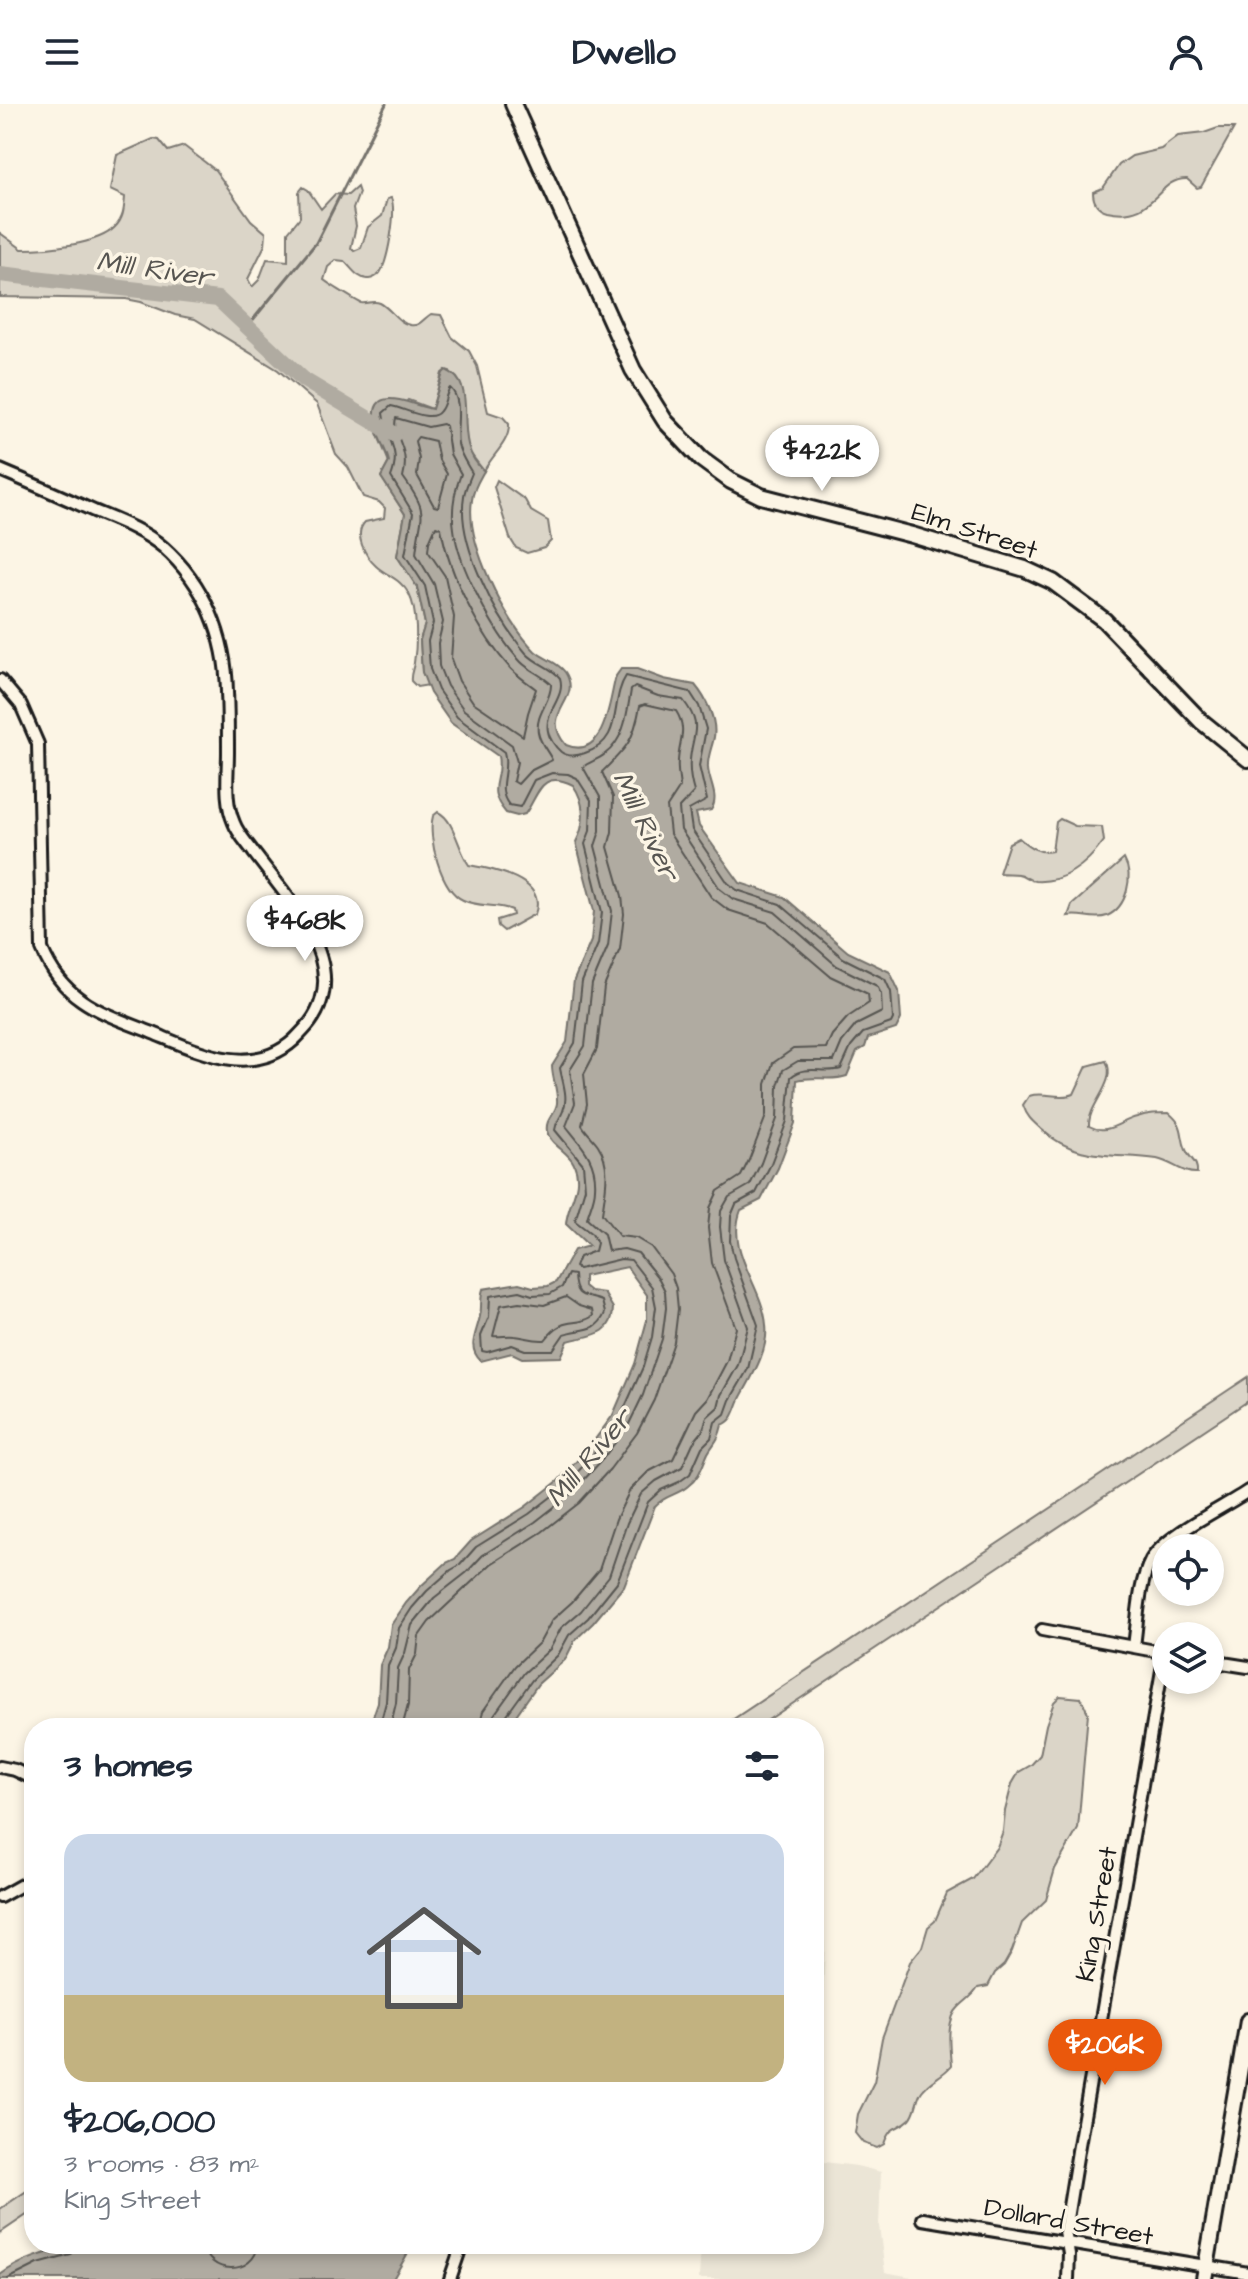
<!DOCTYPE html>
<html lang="en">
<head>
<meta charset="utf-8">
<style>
	:root { --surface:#fff; --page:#f2f2f3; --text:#1f2937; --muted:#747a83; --accent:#ea580c }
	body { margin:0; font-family:"Architects Daughter",sans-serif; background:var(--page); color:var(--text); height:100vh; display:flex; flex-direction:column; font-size:30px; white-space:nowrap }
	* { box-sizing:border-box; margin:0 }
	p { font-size:26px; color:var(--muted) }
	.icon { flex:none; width:44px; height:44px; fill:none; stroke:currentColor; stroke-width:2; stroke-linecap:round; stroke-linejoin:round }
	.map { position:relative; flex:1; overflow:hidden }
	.drawer { position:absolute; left:24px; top:1614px; width:800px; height:536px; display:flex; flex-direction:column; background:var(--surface); border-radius:32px; box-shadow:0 4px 12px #0003 }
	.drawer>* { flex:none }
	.buttons { position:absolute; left:1152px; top:1430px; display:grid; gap:16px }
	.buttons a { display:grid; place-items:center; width:72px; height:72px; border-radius:50%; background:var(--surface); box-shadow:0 4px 12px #0003; font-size:40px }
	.price { position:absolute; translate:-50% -68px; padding:0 18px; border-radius:28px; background:#fff; color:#222; font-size:26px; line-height:52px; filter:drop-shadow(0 2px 4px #0008) }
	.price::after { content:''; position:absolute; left:50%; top:48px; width:24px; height:18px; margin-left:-12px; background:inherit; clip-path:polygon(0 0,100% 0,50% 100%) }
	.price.on { background:var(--accent); color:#fff }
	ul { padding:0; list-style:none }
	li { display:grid; align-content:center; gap:16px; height:424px; padding:0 40px }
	li span { display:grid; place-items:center; height:248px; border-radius:24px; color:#555 }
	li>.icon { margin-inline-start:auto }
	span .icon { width:144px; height:144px; fill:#fffc; stroke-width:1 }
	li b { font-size:34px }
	h2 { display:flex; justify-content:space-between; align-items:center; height:96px; padding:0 40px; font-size:34px }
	header { display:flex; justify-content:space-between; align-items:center; height:104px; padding:0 40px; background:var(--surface); font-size:36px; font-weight:700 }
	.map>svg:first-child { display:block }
</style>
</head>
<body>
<header><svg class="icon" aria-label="menu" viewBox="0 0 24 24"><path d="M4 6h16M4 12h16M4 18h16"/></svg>Dwello<svg class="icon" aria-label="person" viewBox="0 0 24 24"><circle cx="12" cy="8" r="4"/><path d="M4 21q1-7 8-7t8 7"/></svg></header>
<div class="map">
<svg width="1248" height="2175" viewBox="0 0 1248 2175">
	<rect width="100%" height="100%" fill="#fcf5e5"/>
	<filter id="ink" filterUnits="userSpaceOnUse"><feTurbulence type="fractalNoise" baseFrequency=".0125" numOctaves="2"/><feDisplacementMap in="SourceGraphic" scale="16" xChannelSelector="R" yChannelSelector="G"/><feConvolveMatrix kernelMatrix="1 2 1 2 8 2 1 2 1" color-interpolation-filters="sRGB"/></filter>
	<g filter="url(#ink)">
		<polygon fill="#ebe5d6" points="814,1828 822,1831 825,1839 821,1956 815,2019 816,2057 857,2062 881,2068 879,2122 885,2168 911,2173 910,2175 699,2175 701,2140 814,2140"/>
		<g fill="#dbd5c8" stroke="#7c7872" stroke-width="2">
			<path d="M 1218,24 L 1234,24 L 1201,83 L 1197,84 L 1187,75 C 1156,74 1156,118 1107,107 C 1096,104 1093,97 1093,88 L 1103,84 L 1119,61 L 1132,52 L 1161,45 L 1178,32 L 1204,29 Z"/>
			<path d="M 153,35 L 159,36 L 168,47 L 184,42 L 215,66 L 251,116 L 266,129 L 265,141 L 248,175 L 252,183 L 259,176 L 267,155 L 288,157 L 288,128 L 300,113 L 299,88 L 303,83 L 308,86 L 321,105 L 335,90 L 348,91 L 357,83 L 359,89 L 353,105 L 356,122 L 351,144 L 354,147 L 361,144 L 368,123 L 382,112 L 387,95 L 391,94 C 397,106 388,157 380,169 C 378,172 372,175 369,175 C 358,176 351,163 344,157 L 336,156 L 328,163 L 324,176 C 326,178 358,198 361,199 C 368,200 373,196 380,199 C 391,205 398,219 410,221 C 420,223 424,214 431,210 L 441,211 L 452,233 L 469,247 L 477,262 L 488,308 L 503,313 L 509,320 C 510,338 492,351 484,367 L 467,345 L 465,320 L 450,267 L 446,266 L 442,269 L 432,305 L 408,296 L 377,329 L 389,358 L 381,373 L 405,410 L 397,452 L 417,483 L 425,520 L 420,536 L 422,568 L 429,581 L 417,583 L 411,577 C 410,570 413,566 414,559 C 417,539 418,508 409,490 C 401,475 387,472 376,462 C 365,452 353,430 365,418 L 384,414 L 385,404 L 379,398 L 363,393 L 348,363 L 336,350 L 317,300 L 278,266 L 195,215 L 175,211 L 141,198 L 126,195 L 0,193 L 0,129 L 22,145 C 46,145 98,141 115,123 C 124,114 124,104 125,93 L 110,86 L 117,51 Z"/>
			<polygon points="497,376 525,396 531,407 548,417 551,437 544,444 527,449 516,444 510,434 494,383"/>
			<path d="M 438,708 C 455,716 458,746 469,761 C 492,765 548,775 535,810 L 504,827 L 498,822 L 497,816 L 513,811 L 512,806 C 496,799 479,804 463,796 C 441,786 427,733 433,712 Z"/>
			<path d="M 1060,715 L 1075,722 L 1102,723 L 1104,737 C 1087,760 1065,779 1035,777 C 1027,776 1025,771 1018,770 C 1012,769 1005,770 999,769 L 1009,739 L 1019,734 C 1028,742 1039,750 1052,747 L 1056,718 Z"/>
			<path d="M 1124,755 C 1134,773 1127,803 1107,812 C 1094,817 1081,809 1068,812 L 1072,801 Z"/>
			<path d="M 1106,957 C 1118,978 1088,1000 1089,1022 C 1107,1032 1120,1017 1137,1013 C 1148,1009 1158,1009 1169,1009 C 1186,1023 1179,1029 1186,1046 C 1190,1056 1198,1057 1197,1069 C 1183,1070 1172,1058 1157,1055 C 1114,1049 1077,1058 1041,1025 C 1032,1017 1027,1013 1023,1001 L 1029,992 C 1044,987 1059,996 1074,990 L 1087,962 Z"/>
			<polygon points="1248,1273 1248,1297 756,1624 720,1624"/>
			<path d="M 1060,1592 L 1081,1594 L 1088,1609 L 1078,1725 L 1055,1765 L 1046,1796 L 1022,1819 L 1012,1847 L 1004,1861 L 995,1869 L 988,1882 L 978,1884 C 972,1893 966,1896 959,1903 C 945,1916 950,1945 951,1962 C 943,1972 930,1976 922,1987 C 916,1995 917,2007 910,2015 C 898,2027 891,2019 884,2040 L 877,2044 L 863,2039 L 855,2029 L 858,2010 L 874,1978 L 882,1934 L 910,1858 L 922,1843 L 928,1823 L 935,1817 L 947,1789 L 973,1775 L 997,1743 L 1003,1727 L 1005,1707 L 1012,1680 L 1019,1668 L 1031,1661 L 1040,1651 L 1046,1621 L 1054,1598 Z"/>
			<polygon points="34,2082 34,2106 0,2129 0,2105"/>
		</g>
		<g fill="#b0aba1" stroke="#75726c" stroke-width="2">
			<path d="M 446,266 C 483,282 448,337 484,367 C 479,376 473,385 472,396 C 465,438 505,517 535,547 C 544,555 558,558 565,568 C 584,597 538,608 566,641 C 606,657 609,596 616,572 L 621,565 L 637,565 L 664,575 L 695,581 C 706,594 717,616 714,633 C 712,644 707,653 708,664 C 709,679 720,693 711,706 L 696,709 L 699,722 L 740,779 L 784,793 L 848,848 L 890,868 L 899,887 L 901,915 L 896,925 L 868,934 L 865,943 L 857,948 L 847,972 C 830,978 813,971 797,976 L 795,1019 L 778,1064 L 761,1096 L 741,1106 C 725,1147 763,1182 766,1221 C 769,1245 753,1271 742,1291 C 735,1303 736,1316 722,1321 C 718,1338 715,1337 708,1349 C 702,1362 700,1373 688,1382 C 678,1391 665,1391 655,1402 L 624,1482 L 593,1519 L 575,1536 L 565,1556 L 538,1580 L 507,1624 L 369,1624 L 378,1598 L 380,1561 L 388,1543 L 391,1521 L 406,1499 L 421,1482 L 446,1459 L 455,1455 L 471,1437 L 525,1403 L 558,1377 L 587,1346 L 613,1311 L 635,1260 L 647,1216 L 647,1191 L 627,1163 L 584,1172 L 584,1182 L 590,1187 L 604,1189 L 613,1204 C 613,1233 589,1231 568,1237 L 561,1253 L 522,1254 L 512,1249 L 481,1257 C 466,1243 477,1229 480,1212 C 482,1203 480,1194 483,1185 L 519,1179 L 533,1183 L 548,1182 L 556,1178 L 574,1146 L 589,1142 L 566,1120 C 567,1100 584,1082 574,1060 C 569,1048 549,1040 547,1027 C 545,1014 556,1010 557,999 C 558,986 552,974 552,962 L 567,938 L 574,876 L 591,837 L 594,807 L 576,738 C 586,719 585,698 573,681 C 540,665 539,691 525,710 L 517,712 L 506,709 C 484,684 503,676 498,652 L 451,619 L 430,589 L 422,568 L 420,536 L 425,520 L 417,483 L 397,452 L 405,410 L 381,373 L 389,358 C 387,347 380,338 377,327 C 364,276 408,300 432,305 L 443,269 Z"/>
			<path d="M 81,2140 L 220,2140 L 221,2144 L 237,2146 L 242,2140 L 413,2140 L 393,2175 L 0,2175 L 0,2171 C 24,2153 53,2147 81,2140 Z"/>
		</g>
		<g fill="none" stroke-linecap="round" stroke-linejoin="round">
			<g stroke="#575551" stroke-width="2">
				<path d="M 396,314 L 428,323 L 443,320 L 446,322 L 450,350 L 461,370 C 454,388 451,406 454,425 C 458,462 495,531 521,558 C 530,567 542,571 551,580 C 552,596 535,610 538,628 C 540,640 548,647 552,656 L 530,667 L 518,680 L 513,677 L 517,658 L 512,641 L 464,606 L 447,582 L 439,562 L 438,539 L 443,518 L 434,480 L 416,450 C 420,408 431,412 403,373 C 411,343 391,332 396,314 Z"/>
				<polygon points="418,333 435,337 439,356 447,370 438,403 434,402 417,371 419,355 415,337"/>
				<path d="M 436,422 L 441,424 C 449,470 479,530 511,565 C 519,573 528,579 536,585 L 528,609 L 523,632 L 473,598 L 459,577 L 451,555 L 454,513 L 445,472 L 428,447 L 429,438 Z"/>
				<path d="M 568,1170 L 574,1171 C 575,1197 585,1190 602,1197 L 605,1209 C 597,1229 582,1224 564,1230 L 553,1246 L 525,1246 L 512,1241 L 487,1248 L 482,1247 L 481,1232 L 489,1213 L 490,1192 L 520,1187 L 532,1191 L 550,1190 L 562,1183 Z"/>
				<path d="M 566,1193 L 579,1202 L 592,1206 L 593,1212 C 574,1225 566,1209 545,1236 C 533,1237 526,1233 515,1232 C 507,1231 500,1233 493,1232 L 501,1201 L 519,1198 L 544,1201 Z"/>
				<path d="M 379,1624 L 386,1598 L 388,1562 L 396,1544 L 399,1524 L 412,1504 L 427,1487 L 451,1466 L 460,1461 L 476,1443 L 529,1410 L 564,1383 L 593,1351 L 620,1314 L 643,1263 L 652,1233 L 656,1203 L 652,1183 L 631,1156 L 621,1155 L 579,1165 L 575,1163 L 579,1153 L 595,1147 L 597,1139 L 592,1130 L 575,1117 L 585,1084 L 583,1060 L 555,1026 C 556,1017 560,1015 563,1007 C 569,993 562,977 560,964 L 575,939 L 582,878 L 598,840 L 602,808 L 585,740 L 590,727 L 591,696 L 577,674 L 568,670 L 552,669 L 534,676 L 520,703 L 509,701 C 495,684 510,667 504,648 L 457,613 L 438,586 L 430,565 L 428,537 L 433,519 L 425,482 L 405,451 L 413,409 L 391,373 C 402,345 386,337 383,309 L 391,302 C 404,304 431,320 440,307 C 446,300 445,290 450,284 C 464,296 455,323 458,340 C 460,351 467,360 472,369 C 469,377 465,384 464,392 C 456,439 496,514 526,549 C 536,560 551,563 560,574 C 566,594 544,607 548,627 C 549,634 555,643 561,648 C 568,653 577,652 585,649 C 625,636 609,598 626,572 L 690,588 L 699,602 L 706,625 L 699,662 L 707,696 L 689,706 L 692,726 L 728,779 L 737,786 L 780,800 L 843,854 L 885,875 L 891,888 L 893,915 L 891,919 L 863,929 L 851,943 L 841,965 C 824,970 805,960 791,973 L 787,1017 L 770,1062 L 756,1089 L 736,1100 L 731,1112 L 730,1137 L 734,1154 L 758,1221 L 748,1265 L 730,1296 L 725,1310 L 715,1318 L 711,1334 L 702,1343 L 690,1370 L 679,1378 L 661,1386 L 648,1398 L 617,1478 L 588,1514 L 569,1531 L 558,1551 L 532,1576 L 503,1616 L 501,1624"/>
				<path d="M 390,1624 L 396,1599 L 398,1564 L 405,1549 L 412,1521 L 434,1494 L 466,1469 L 483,1451 L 535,1418 L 571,1390 L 601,1357 L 628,1322 L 643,1291 L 662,1235 L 666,1204 L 665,1187 L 659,1175 L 638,1149 L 624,1145 L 608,1147 L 604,1130 L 587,1115 C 589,1105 595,1095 595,1084 C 597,1056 582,1042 566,1022 L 575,999 L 570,966 L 585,942 L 592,880 L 608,842 L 612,807 L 595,742 L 600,727 L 600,693 L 583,663 C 589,658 598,656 605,650 C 625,635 627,609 631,586 L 635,583 L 658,592 L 683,596 C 704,623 692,629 690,656 C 689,667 691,678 694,688 L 679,704 L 681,726 L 720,785 L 733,795 L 775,808 L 837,862 L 877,882 L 881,890 L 882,908 L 856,921 L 842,938 L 834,957 L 798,957 L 783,966 L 778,982 L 777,1015 L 761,1059 L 750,1081 L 729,1093 L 721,1107 L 720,1123 L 724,1156 L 748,1223 L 738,1261 L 721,1291 L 718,1303 L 707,1313 L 702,1328 L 693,1339 L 682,1363 L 656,1377 L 641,1390 L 627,1419 L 609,1472 L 581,1507 L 561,1524 L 550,1545 L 524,1569 L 494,1611 L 491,1624"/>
				<path d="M 402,1624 L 408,1601 L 409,1566 L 417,1550 L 419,1532 L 429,1518 L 491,1460 L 542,1428 L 579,1399 L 610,1365 L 637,1329 L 654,1296 L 674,1238 L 678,1205 L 676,1184 L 671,1170 L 651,1143 L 636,1134 L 619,1132 L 602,1110 C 605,1088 612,1062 598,1041 C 593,1034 586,1028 582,1021 L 587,1000 L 584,970 L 597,945 L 604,883 L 620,845 L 624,810 L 622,792 L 608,743 L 612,728 L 613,693 L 602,668 C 627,643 633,639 640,602 L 645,600 L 676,607 C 688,626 679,637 678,657 C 677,665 679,674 680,683 L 667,703 L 670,730 L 711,793 L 728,806 L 768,819 L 830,872 L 868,890 L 869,899 L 848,913 L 832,931 L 826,944 L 793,945 L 773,959 L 766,980 L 766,1012 L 749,1056 L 741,1072 L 718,1087 L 710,1104 L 708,1124 L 712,1159 L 736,1224 L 727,1257 L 707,1295 L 696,1307 L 673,1355 L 648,1368 L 630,1386 L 616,1415 L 599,1466 L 572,1498 L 552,1516 L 540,1538 L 515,1562 L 483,1607 L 479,1624"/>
				<path d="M 204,2140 C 206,2171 255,2173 258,2140"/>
				<polyline points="8,2175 38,2160 71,2151 76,2140"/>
			</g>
			<polyline stroke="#75726c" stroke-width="3" points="247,223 316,139 386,0"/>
			<polyline stroke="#b0aba1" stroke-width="16" points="0,170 218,195 304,276 394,330"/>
			<defs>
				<g id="street">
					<path d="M 0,366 C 31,379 63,393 94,407 C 118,417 143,426 163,443 C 205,480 226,533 227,588 C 228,608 228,628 228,648 C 228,672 224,696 234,719 C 238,730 248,740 254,749 C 283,788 338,846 321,897 C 316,914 306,924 294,936 C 251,975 197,947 153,929 C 103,909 64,899 42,845 L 38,640 L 21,601 L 0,576"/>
					<polyline points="1042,1526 1166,1549"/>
					<path d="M 1134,1542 C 1138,1515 1138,1481 1151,1456 C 1165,1431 1223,1404 1248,1387"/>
					<polyline points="1210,1557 1248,1563"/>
					<polyline points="0,1663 15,1666 34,1675"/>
					<polyline points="0,1793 34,1774"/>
					<polyline points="923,2115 1248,2169"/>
					<polyline points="450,2175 462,2140"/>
					<polyline points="1068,2175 1069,2150 1065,2127 1078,2047 1165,1549"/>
				</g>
				<g id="secondary">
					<polyline points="513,0 633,266 665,317 701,355 731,377 761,392 912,431 1025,465 1053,478 1104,516 1201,617 1248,655"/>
					<polyline points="1204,2175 1248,1917"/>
				</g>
			</defs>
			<use href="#street" stroke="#1c1c1c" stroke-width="16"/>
			<use href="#secondary" stroke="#1c1c1c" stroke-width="20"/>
			<use href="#street" stroke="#fcf5e5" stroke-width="10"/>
			<use href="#secondary" stroke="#fcf5e5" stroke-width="14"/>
		</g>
	</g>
	<g text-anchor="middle" stroke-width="7" stroke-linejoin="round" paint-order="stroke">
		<g font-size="26" fill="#1c1c1c" stroke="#fcf5e5">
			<text transform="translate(975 426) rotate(18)" y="9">Elm Street</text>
			<text transform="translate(1096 1810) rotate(-80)" y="9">King Street</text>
			<text transform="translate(1069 2117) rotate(10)" y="9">Dollard Street</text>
		</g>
		<g font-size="28" font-style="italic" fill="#575551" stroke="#fcf5e5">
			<text transform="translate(155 164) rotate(8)" y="10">Mill River</text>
			<text transform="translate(647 721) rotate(64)" y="10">Mill River</text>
			<text transform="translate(588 1353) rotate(-50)" y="10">Mill River</text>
		</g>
	</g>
</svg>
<div class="buttons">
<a><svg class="icon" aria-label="locate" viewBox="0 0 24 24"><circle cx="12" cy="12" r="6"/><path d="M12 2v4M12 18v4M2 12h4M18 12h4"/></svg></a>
<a><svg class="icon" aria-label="layers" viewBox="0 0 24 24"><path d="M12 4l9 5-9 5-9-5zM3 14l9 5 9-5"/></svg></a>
</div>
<b class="price" style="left:822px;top:389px">$422K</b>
<b class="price" style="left:305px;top:859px">$468K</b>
<b class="price on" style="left:1105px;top:1983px">$206K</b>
<section class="drawer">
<h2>3 homes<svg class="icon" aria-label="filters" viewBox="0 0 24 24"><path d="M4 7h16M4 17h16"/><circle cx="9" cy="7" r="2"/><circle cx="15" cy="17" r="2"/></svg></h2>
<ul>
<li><span style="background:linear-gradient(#c9d6e8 65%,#c2b280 0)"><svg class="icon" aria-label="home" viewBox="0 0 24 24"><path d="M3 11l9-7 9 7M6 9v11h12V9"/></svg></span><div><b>$206,000</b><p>3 rooms · 83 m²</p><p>King Street</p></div></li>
</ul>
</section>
</div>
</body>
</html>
